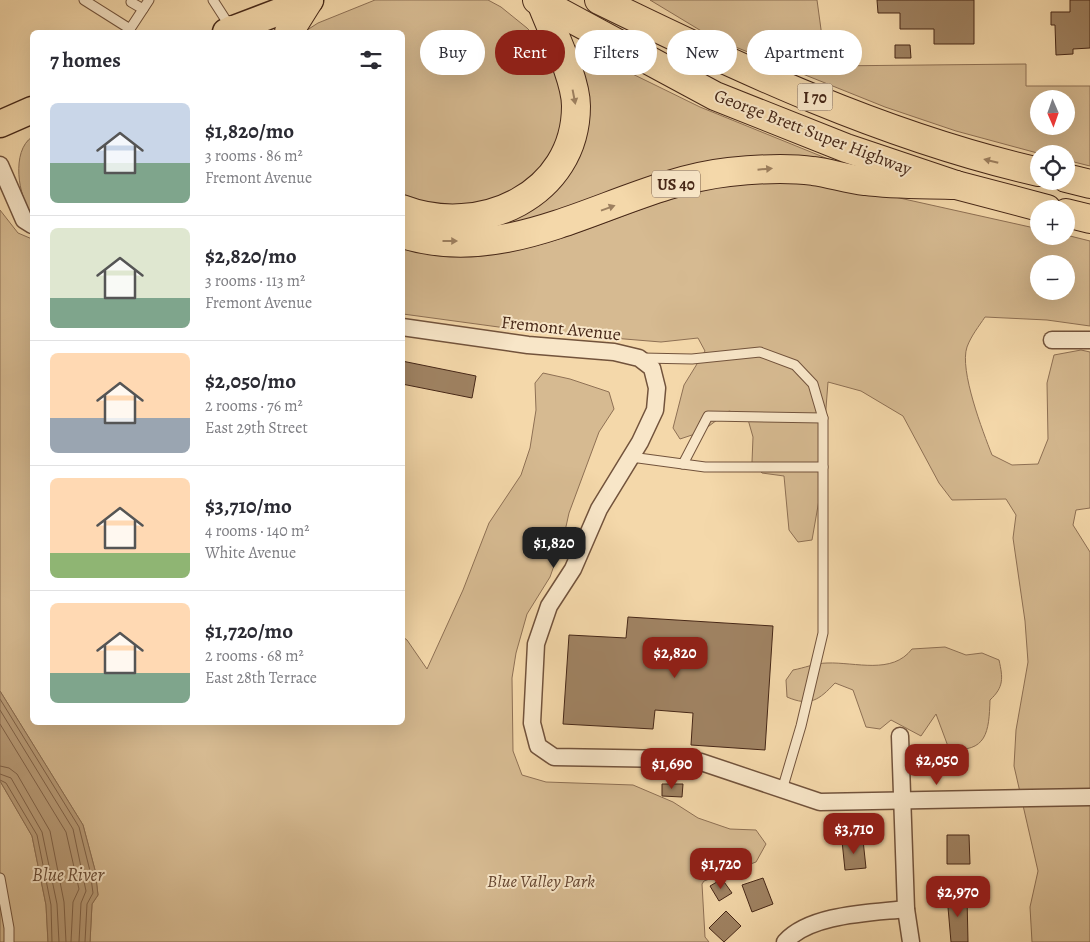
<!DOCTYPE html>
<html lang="en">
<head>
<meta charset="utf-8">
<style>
	:root { --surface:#fff; --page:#f7f7f7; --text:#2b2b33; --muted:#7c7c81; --line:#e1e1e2; --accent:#8f2418 }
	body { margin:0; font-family:Alegreya,serif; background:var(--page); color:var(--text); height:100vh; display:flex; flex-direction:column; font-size:19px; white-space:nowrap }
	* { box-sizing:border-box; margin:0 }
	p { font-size:16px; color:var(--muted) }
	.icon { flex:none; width:28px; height:28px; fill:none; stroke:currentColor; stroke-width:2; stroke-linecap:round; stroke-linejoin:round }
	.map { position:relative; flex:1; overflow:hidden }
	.panel { position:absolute; left:30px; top:30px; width:375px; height:695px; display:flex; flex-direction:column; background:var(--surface); border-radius:8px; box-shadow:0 5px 20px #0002 }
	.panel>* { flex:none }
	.top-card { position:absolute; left:420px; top:30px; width:475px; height:45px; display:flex; gap:10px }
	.needle { width:32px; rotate:178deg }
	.fabs { position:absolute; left:1030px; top:90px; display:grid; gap:10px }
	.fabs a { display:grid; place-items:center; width:45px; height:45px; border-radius:50%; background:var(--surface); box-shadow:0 5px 20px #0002; font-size:25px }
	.price { position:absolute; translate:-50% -42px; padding:0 11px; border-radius:10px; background:var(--accent); color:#fff; font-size:16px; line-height:32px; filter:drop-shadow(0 1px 2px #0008) }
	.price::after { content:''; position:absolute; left:50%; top:30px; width:15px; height:11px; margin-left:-8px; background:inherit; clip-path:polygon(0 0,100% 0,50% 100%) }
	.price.active { background:#222; color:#fff }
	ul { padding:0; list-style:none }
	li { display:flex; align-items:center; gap:15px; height:125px; padding:0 20px }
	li+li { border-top:1px solid var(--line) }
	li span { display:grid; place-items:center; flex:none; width:140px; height:100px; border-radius:8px; color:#555 }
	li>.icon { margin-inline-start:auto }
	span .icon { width:60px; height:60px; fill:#fffc; stroke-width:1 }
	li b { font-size:21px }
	h2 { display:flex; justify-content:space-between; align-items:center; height:60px; padding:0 20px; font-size:21px }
	.tag { padding:0 18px; border-radius:22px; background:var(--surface); box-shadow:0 5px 20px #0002; font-size:18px; line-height:45px }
	.tag.active { background:var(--accent); color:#fff }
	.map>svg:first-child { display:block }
</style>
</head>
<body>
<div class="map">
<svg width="1090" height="942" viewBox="0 0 1090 942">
	<rect width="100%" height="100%" fill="#f4d8aa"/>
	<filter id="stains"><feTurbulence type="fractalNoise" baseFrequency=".004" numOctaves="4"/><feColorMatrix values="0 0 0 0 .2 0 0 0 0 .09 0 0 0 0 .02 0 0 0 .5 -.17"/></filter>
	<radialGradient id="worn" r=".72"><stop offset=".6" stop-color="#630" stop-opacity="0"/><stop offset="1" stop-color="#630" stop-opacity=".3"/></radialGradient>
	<g fill="#d6ba91" stroke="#8e7054" fill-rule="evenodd">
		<polygon points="375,0 488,0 501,7 527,28 549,50 567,113 543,173 498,201 449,209 403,197 402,32 304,32 318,23"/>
		<path d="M 650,0 L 817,0 L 826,66 L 1026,64 L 1026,86 L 1090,86 L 1090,166 L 1066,160 L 1066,154 L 1041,154 L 956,131 L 885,107 L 713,38 ZM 1039,99 L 1066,99 L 1066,126 L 1039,126 Z"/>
		<polygon points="563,40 700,107 838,163 793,157 499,232 454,228 576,158"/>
		<path d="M 32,137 L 32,214 C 18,197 11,151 32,137 Z"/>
		<path d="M 768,179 L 841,185 L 1039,229 L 1039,236 L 1066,235 L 1090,241 L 1090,326 L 1047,320 L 985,317 C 979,326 971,336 967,347 C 959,370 983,432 992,455 L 1012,465 L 1038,464 L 1048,439 L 1047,383 L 1054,355 L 1081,350 L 1090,352 L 1090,508 L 1076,510 L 1073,525 L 1090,552 L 1090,942 L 1032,942 L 1030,907 L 1038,871 L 1014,766 L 1016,730 L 1028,662 L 1025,621 L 1013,538 L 1016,515 L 1006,499 L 952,500 L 939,483 L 903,416 L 861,391 L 828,382 L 819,500 L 812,540 L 798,542 L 789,530 L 784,476 L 762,473 L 752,462 L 753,437 L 747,416 L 729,411 L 701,432 L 680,439 L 673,428 L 684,385 L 705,351 L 698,338 L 661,342 L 528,331 L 403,314 L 402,245 C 511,279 595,218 696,192 C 720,186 744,183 768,179 ZM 1039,264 L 1066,264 L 1066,291 L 1039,291 Z"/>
		<polygon points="0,210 18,233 32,239 32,722 402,722 403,637 407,640 427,669 463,590 489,523 521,475 530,448 536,410 535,383 543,373 570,379 609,392 614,409 599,432 569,513 563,540 550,577 527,614 516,653 512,678 513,751 522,775 546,782 633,785 673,802 698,818 730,829 756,830 766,844 756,862 704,881 702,884 705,937 709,942 90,942 92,904 98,895 95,870 83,825 0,691"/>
		<path d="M 945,647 L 966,655 L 982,653 L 999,660 C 1003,678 1004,687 990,700 C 989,732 987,753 949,749 L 936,714 L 921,736 L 891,720 L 880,729 L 866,727 L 853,690 L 835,683 C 819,700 810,707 787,697 L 786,680 L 793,670 C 804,668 816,663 827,663 C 856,662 892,675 912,649 Z"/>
		<polygon points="0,781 32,836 46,905 48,942 0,942"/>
	</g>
	<polygon fill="#b99c78" stroke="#8b6d51" points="0,691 83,825 95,870 98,895 92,904 90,942 48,942 46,905 32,836 0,781"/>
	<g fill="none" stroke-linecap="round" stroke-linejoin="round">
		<g stroke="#806248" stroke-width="1">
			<polyline points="0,699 79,827 90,871 93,893 87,904 85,942"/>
			<polyline points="0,710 73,829 86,891 81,903 79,942"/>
			<polyline points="0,724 66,832 79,889 73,902 71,942"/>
			<polyline points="0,766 9,768 17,774 50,831 64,902 66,942"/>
			<polyline points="0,774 11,778 42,832 57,904 59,942"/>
			<polyline points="0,780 6,783 37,835 51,905 52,942"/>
		</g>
	</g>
	<g fill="#a08363" stroke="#462717">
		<polygon points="877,0 974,0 974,44 934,44 934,29 900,29 900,13 878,13"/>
		<polygon points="1070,0 1090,0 1090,48 1073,49 1073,54 1056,55 1055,25 1051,25 1051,12 1070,12"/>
		<polygon points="895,45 910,45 911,58 895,58"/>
		<polygon points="402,361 476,376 472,398 402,384"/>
		<polygon points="628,617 773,626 765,750 691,745 693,713 655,710 653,729 563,724 569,635 626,638"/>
		<polygon points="662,784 683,784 682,797 662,796"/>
		<polygon points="947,835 969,835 970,864 947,864"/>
		<polygon points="863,840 866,868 845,870 842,841"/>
		<polygon points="763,878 773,904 752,912 742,885"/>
		<polygon points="722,879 732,893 719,901 710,886"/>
		<polygon points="947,896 967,896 968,942 951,942"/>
		<polygon points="726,911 741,926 724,942 709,928"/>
	</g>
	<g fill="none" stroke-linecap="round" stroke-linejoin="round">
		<defs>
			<g id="lane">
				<polyline points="84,0 130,29 149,0"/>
				<polyline points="213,0 231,28"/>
				<polyline points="131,2 143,9"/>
				<polyline points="642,358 692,359 760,352 795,365 813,384 823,418 823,633 801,726 782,790"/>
				<polyline points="631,457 705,467 823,467"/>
				<polyline points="683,464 708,416 823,418"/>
				<polyline points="0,878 9,928 9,942"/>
			</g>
			<g id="street">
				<polyline points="0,165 24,220 32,225"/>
				<polyline points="402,327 528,345 614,352 639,358 652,368 657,388 655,410 640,442 599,509 573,569 549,606 536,644 532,723 538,746 554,757 673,759 701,762 820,802 1090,797"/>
				<polyline points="1052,340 1090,340"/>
				<polyline points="900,736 906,909 911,942"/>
				<path d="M 785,942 C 810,914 870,913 906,909"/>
			</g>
			<g id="primary">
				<polyline points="226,32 310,0"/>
				<polyline points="0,124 32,110"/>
			</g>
			<g id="highway">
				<polyline points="537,0 715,96 846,148 956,185 1047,209"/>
				<path d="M 599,0 C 740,69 885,137 1039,172"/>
				<polyline points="232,30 234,32"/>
				<polyline points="289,32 309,0"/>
				<polyline points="1066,178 1090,184"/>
				<path d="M 402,209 C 480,239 576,195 576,106 C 576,78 551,29 541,2"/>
				<polyline points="1066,213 1090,219"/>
				<path d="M 402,234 C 518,270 619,184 729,172 C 757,169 785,167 813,171 C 830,173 847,179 865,181 C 894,185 926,184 956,185"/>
			</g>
		</defs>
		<use href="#lane" stroke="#72533c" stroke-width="11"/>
		<use href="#street" stroke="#72533c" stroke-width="19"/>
		<use href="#primary" stroke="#462717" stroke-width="29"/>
		<use href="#highway" stroke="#462717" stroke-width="30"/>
		<use href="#lane" stroke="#f8e6c8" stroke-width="9"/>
		<use href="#street" stroke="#f8e6c8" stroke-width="16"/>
		<use href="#primary" stroke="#f4d8aa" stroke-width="26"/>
		<use href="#highway" stroke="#f4d8aa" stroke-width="28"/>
	</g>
	<defs><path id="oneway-solid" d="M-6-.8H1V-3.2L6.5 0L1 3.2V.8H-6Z" transform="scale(1.25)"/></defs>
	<g fill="#9d8060">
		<use href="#oneway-solid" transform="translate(574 97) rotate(79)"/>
		<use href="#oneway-solid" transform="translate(991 161) rotate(-166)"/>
		<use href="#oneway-solid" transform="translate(765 169) rotate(-5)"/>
		<use href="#oneway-solid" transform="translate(608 208) rotate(-20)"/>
		<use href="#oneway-solid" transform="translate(450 241)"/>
	</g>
	<g text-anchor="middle" stroke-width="4" stroke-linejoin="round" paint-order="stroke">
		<g fill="#f8e6c8" stroke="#7b604c" stroke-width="1">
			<rect x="797.5" y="83.5" width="35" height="27" rx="4"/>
			<rect x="652" y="170.5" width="48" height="27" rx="4"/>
		</g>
		<g font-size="16" font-weight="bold" fill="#462717">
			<text x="815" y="103">I 70</text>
			<text x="676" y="190">US 40</text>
		</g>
		<g font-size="18" fill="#462717" stroke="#f8e6c8">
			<text transform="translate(813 132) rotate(21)" y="6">George Brett Super Highway</text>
			<text transform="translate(561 328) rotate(6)" y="6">Fremont Avenue</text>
		</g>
		<g font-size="18" font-style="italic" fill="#63442f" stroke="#f8e6c8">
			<text x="541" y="887">Blue Valley Park</text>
		</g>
		<g font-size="19" font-style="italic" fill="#684a34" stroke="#f8e6c8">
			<text x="68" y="881">Blue River</text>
		</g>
	</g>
	<rect width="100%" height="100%" filter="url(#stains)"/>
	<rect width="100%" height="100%" fill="url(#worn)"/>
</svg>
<div class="fabs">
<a><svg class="needle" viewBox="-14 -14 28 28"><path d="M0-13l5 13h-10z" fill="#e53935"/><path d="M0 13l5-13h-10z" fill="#7c7c81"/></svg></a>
<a><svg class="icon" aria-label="locate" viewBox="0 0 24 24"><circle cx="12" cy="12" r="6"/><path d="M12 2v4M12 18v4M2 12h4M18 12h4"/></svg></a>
<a>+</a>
<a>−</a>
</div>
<b class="price active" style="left:554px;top:569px">$1,820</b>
<b class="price" style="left:675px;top:679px">$2,820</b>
<b class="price" style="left:937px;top:786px">$2,050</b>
<b class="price" style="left:672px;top:790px">$1,690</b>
<b class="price" style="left:854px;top:855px">$3,710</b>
<b class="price" style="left:721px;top:890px">$1,720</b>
<b class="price" style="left:958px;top:918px">$2,970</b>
<div class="top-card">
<a class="tag">Buy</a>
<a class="tag active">Rent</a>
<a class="tag">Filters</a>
<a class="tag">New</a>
<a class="tag">Apartment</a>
</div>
<section class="panel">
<h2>7 homes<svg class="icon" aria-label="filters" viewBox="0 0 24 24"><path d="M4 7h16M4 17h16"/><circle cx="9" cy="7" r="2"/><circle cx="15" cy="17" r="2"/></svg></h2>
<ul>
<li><span style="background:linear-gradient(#c9d6e8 60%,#7fa58c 0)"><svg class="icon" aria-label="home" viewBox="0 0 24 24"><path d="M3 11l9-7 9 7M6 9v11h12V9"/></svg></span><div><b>$1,820/mo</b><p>3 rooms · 86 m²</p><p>Fremont Avenue</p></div></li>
<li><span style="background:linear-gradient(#dfe7d0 70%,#7fa58c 0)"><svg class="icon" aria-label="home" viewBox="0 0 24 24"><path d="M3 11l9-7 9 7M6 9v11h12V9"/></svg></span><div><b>$2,820/mo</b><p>3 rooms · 113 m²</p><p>Fremont Avenue</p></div></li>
<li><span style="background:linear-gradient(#ffd9b3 65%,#9aa5b1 0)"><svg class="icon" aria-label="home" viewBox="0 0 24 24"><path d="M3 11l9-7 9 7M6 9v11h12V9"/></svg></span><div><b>$2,050/mo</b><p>2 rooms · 76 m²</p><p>East 29th Street</p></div></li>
<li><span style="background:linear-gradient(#ffd9b3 75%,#8fb573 0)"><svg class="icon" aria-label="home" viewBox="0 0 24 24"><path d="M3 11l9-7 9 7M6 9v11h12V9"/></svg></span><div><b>$3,710/mo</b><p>4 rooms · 140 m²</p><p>White Avenue</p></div></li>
<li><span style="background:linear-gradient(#ffd9b3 70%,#7fa58c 0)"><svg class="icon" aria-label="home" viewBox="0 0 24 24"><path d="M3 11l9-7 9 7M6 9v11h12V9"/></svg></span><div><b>$1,720/mo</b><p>2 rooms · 68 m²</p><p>East 28th Terrace</p></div></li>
</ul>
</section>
</div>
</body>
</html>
